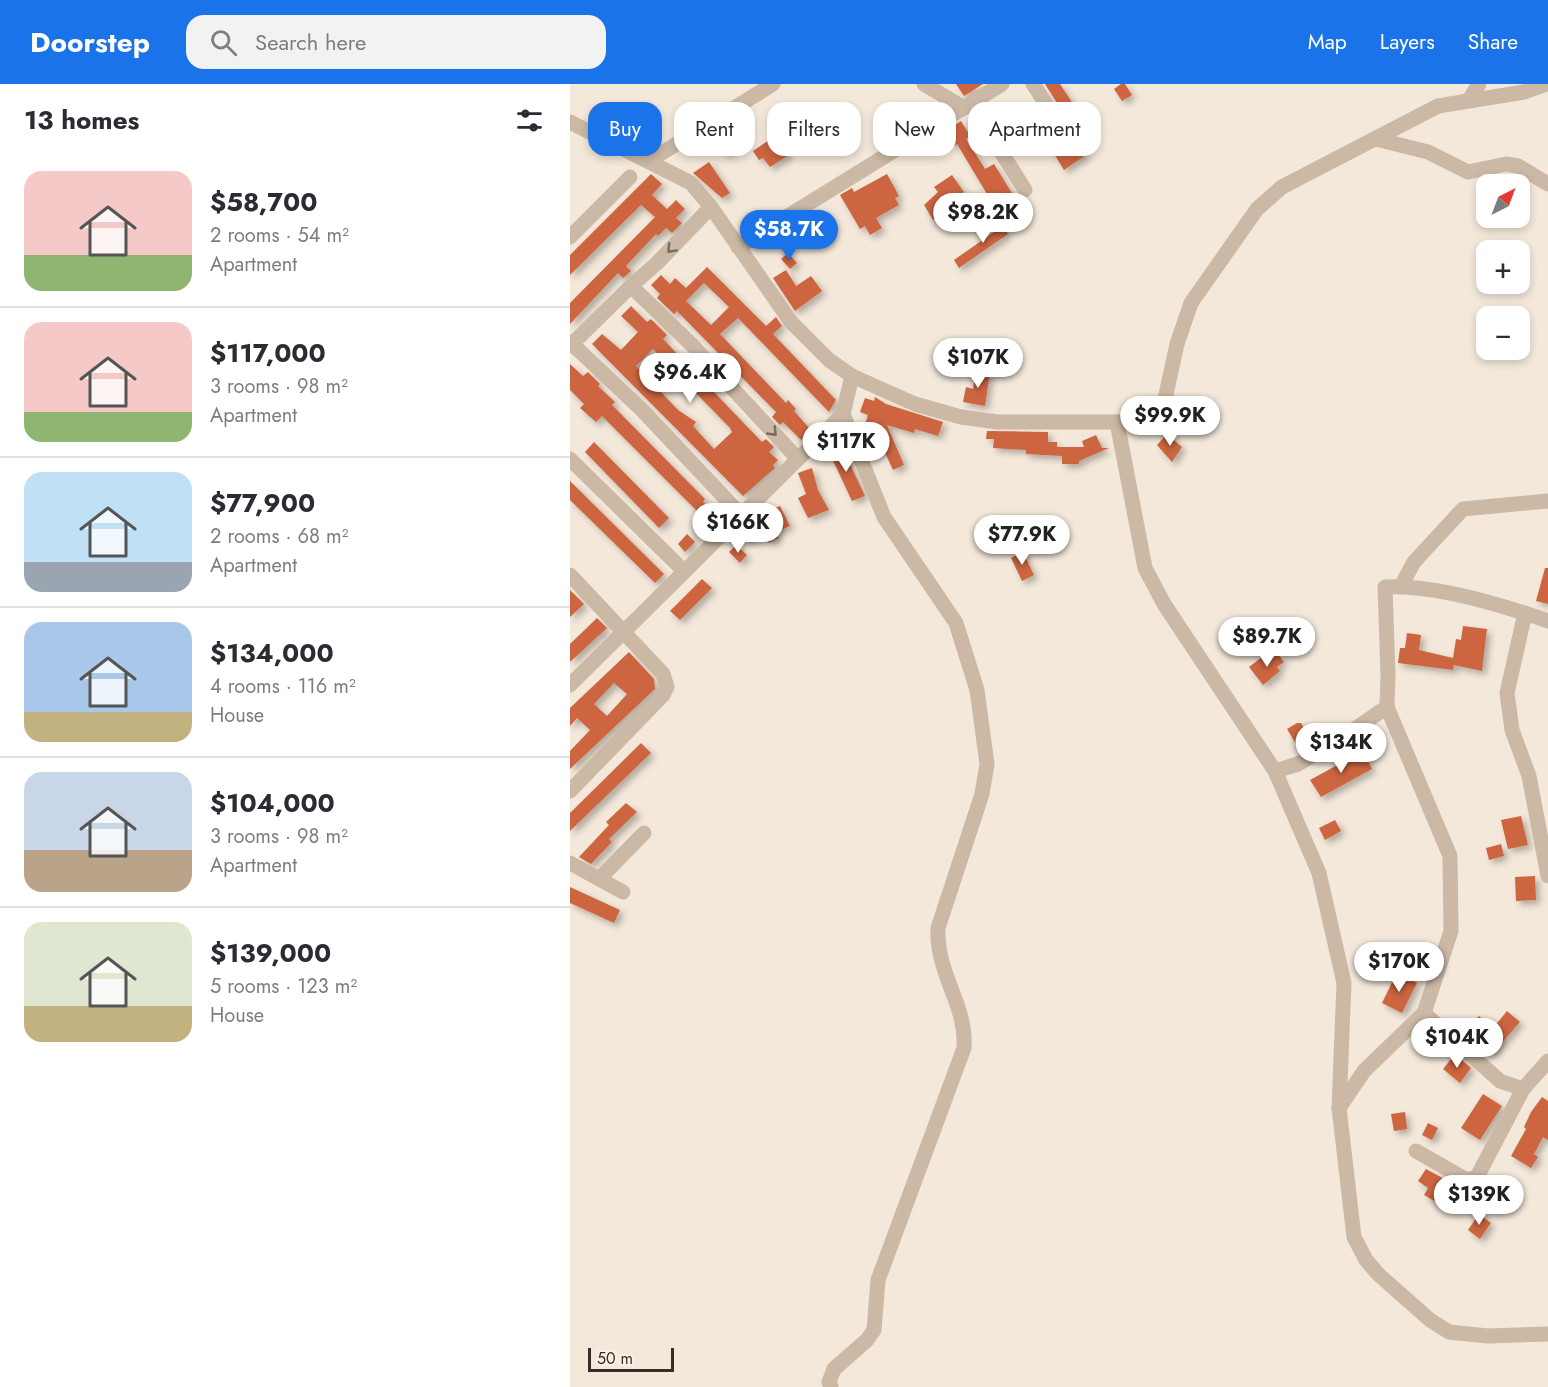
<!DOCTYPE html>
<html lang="en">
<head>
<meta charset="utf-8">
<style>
	:root { --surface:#fff; --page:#f2f2f3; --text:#2b2b33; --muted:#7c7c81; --line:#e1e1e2; --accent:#1a73e8 }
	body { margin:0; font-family:Jost,sans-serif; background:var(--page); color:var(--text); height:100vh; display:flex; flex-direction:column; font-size:22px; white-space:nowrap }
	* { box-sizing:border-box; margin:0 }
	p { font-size:20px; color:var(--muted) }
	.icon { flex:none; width:33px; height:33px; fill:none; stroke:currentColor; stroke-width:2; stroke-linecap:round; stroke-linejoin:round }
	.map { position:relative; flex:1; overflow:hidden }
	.drawer { display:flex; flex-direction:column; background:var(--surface); width:570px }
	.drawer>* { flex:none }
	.guide { position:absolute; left:18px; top:18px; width:570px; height:54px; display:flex; gap:12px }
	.needle { width:39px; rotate:42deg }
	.controls { position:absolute; left:906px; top:90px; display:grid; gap:12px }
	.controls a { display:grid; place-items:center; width:54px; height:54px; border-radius:12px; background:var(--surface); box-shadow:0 3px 9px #0003; font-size:30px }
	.scale { position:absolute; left:18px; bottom:15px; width:86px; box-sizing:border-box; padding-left:6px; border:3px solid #372c27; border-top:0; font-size:16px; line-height:21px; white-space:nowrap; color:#372c27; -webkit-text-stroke:4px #faf2e6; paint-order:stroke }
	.price { position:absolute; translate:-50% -51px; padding:0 14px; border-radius:21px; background:#fff; color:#222; font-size:20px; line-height:39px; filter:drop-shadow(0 2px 3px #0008) }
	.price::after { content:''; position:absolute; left:50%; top:36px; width:18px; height:14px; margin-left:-9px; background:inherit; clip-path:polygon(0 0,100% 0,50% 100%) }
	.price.on { background:var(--accent); color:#fff }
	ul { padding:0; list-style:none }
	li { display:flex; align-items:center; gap:18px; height:150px; padding:0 24px }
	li+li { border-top:2px solid var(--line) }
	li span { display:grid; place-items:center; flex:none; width:168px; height:120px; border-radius:18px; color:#555 }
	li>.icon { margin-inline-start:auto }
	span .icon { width:72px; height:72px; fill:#fffc; stroke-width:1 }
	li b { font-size:26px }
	h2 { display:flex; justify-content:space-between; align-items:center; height:72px; padding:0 24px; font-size:26px }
	.pill { padding:0 21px; border-radius:18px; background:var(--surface); box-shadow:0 3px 9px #0003; font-size:21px; line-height:54px }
	.pill.on { background:var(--accent); color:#fff }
	header { display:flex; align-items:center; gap:36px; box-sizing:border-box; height:84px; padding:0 30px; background:var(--accent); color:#fff }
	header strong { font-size:28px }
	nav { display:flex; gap:33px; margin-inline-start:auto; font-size:21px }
	.search { width:420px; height:54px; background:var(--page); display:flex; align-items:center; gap:15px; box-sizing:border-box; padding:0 21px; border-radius:18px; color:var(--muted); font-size:22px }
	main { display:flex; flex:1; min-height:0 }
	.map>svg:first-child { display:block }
</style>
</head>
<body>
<header>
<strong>Doorstep</strong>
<div class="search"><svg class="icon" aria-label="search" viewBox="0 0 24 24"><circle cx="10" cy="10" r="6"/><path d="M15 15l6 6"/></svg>Search here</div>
<nav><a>Map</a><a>Layers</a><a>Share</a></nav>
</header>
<main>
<section class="drawer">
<h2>13 homes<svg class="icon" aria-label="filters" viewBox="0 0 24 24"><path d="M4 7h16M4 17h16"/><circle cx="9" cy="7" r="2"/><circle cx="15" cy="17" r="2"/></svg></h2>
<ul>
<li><span style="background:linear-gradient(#f6c9c9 70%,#8fb573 0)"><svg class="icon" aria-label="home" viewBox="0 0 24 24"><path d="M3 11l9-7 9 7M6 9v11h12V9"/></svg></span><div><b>$58,700</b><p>2 rooms · 54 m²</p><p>Apartment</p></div></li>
<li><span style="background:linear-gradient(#f6c9c9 75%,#8fb573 0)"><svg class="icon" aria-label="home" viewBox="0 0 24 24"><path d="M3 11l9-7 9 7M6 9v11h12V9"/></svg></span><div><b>$117,000</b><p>3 rooms · 98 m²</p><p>Apartment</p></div></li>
<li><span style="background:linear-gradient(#bfe0f5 75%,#9aa5b1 0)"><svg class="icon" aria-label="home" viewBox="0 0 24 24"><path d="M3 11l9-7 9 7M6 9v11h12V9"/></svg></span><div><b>$77,900</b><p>2 rooms · 68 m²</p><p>Apartment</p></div></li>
<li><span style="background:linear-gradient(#a9c7e8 75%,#c2b280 0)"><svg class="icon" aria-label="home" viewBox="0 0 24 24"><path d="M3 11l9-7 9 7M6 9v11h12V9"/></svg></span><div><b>$134,000</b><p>4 rooms · 116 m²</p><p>House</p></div></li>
<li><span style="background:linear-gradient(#c9d6e8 65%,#b9a48a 0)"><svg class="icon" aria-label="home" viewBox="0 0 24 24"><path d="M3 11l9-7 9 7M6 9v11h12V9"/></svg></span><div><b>$104,000</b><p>3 rooms · 98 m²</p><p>Apartment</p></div></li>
<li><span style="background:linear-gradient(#dfe7d0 70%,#c2b280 0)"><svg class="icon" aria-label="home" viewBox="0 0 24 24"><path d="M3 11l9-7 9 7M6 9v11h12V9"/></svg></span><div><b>$139,000</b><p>5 rooms · 123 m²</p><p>House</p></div></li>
</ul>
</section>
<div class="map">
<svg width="978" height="1303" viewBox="0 0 978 1303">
	<defs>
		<filter id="shadow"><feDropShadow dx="4" dy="4" stdDeviation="3" flood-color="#0004"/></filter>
	</defs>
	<rect width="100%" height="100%" fill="#f3e8da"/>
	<g fill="#cc653f" fill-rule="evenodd" filter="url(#shadow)">
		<polygon points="386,0 413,0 394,12"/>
		<polygon points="475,0 490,0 503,20 492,27"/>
		<polygon points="551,0 555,0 562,11 552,17 544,5"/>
		<polygon points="46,28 78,44 70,58 39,42"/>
		<polygon points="391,37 400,52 396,55 415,85 424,80 451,124 432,135 387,60 384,62 375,47"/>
		<polygon points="499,38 510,53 506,56 516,71 494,86 475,55 484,48 495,48"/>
		<polygon points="166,48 170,60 156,70 147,61"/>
		<polygon points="199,56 202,60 206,58 210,64 213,62 219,71 200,83 193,74 189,76 183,67"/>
		<polygon points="139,78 160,109 152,114 123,89"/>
		<polygon points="81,90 92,100 82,111 97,125 106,116 115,125 106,134 112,139 102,149 96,144 88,152 86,150 56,182 61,187 53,194 48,189 0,240 0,219 85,133 71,121 0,191 0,171"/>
		<polygon points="317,90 329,112 325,114 329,121 306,134 312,144 300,151 295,142 290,145 270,111 282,104 284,108"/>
		<polygon points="382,91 394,108 388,111 397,126 389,131 384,123 363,136 354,121 368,108 364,103"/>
		<polygon points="428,136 438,150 389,184 384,176 424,148 420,141"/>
		<polygon points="218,169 227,179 220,185 211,175"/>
		<path d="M 137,183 L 196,242 L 206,233 L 212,242 L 203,250 L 266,316 L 259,328 L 168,234 L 150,250 L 216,319 L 218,316 L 226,325 L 224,327 L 241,346 L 231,356 L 213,338 L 210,341 L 202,333 L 206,328 L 107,227 L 104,230 L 87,214 L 90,210 L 81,201 L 91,191 L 100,200 L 105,194 L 116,204 ZM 134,199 L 159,223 L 141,241 L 116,217 Z"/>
		<polygon points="216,186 226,202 241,192 252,207 225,227 203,194"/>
		<path d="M 61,222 L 77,238 L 81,235 L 97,251 L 93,255 L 192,358 L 196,355 L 204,363 L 199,368 L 208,376 L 203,381 L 205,384 L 173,412 L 22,260 L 32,250 L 51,266 L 68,248 L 51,232 ZM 83,265 L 160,344 L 162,348 L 144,365 L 123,342 L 126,338 L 108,326 L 66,282 Z"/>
		<polygon points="0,280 13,292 18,288 30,300 28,302 45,318 42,321 135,415 133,418 150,431 142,442 32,332 26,338 10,324 14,320 0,306"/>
		<polygon points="406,286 420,288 415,322 393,318 396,303 403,305"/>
		<polygon points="305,313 316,320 373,338 368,352 345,345 344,349 317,341 334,381 323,386 313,364 302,369 293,347 298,331 290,328 295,314 304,317"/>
		<polygon points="417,347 478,348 478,358 487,358 487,363 514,363 512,357 526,351 532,364 539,364 509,377 509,380 492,380 492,372 456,370 456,366 423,364 424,355 416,355"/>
		<polygon points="597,350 612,363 602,378 587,361"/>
		<polygon points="24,358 99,434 89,444 15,368"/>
		<polygon points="271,361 295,412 282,417 258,366"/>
		<polygon points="242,384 248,406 259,426 238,434 228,414 236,410 228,389"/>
		<polygon points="0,397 94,490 85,499 0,416"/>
		<polygon points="210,422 220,442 206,448 209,454 199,459 192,443 203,438 198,427"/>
		<polygon points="180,437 189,444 178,457 169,449"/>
		<polygon points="117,450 125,458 115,468 108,460"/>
		<polygon points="166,461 177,471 170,479 159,468"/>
		<polygon points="453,468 464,491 452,497 441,474"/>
		<polygon points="975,484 978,484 978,520 966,517"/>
		<polygon points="132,495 142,504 110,536 100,527"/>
		<polygon points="0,506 14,520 0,533"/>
		<polygon points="27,534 37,544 0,578 0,560"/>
		<polygon points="893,542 917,545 912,587 884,581 883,586 828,579 830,564 835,564 837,549 851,551 849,566 883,574 886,555 891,556"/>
		<path d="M 59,568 L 84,595 L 85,605 L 0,685 L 0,667 L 20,646 L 7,634 L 0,642 L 0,624 ZM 44,599 L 57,610 L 37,632 L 24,620 Z"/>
		<polygon points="696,570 701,575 708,570 714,578 707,583 710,587 693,601 679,583"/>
		<polygon points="727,639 731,639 739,652 726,660 717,645"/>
		<polygon points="71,659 81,669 0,747 0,729"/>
		<polygon points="793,667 802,685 751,713 740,696"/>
		<polygon points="56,719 67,728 39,755 42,758 21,780 9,773 39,741 36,738"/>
		<polygon points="951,732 958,761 938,765 931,736"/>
		<polygon points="765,736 771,747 755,756 749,744"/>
		<polygon points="931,760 934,772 919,776 916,764"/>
		<polygon points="965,792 966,816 946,817 945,793"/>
		<polygon points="0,803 50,826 44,839 0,819"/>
		<polygon points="827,888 847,899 832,929 812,919"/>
		<polygon points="937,927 950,938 922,970 896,947 909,932 923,944"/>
		<polygon points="885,970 901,984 890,999 873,985"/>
		<polygon points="913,1010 932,1022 910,1056 891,1044"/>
		<polygon points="972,1013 978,1017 978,1056 973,1053 964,1070 968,1073 961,1084 941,1072 956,1045 954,1043 961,1028"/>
		<polygon points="835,1028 837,1045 824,1047 821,1030"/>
		<polygon points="858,1039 868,1044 862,1056 852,1051"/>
		<polygon points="856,1085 878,1097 875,1102 891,1115 882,1125 869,1113 866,1118 854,1111 858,1104 848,1097"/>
		<polygon points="909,1130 921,1139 910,1155 898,1146"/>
	</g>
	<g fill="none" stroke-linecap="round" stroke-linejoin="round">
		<g stroke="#cbb8a5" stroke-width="15">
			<polyline points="354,0 394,24"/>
			<polyline points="463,0 489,40"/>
			<polyline points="899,16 909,0"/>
			<polyline points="401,20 455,106"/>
			<polyline points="0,38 121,99 141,123 221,238 259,276 282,292 345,320 391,333 427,338 547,338 574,337 589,327 595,315 607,260 621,219 687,125 712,103 868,22 954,8 977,0"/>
			<polyline points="806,55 858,68 898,88 936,80 948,82 978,100"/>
			<polyline points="79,77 203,0"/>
			<polyline points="141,123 87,179 61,202 124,263 228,375 273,330 282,292"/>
			<polyline points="0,153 60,93"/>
			<polyline points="168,163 432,0"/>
			<polyline points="0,258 72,326 172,432"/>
			<polyline points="0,262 61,202"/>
			<polyline points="547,338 575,484 594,520 705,687 749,789 774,899 769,1024 784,1153 796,1176 809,1191 860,1236 879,1248 918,1252 978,1250"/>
			<polyline points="0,375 114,487"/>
			<polyline points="0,491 93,590 97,603 93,611 0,707"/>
			<polyline points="831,502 844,478 893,425 978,417"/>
			<polyline points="955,529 937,609 942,646 959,692 978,792"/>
			<polyline points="0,601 228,375"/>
			<polyline points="817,623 880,772 881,847 854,929"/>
			<path d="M 705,687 L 728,680 L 772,654 L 817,623 L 818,591 L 815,503 C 862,500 932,521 978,537"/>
			<polyline points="0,779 53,808"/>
			<polyline points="29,795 74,749"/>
			<polyline points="769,1024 794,987 854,929 930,997 953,1005 978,977"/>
			<polyline points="846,1067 897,1096 907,1093 953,1005"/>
			<path d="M 261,1303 L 259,1298 L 264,1285 L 297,1256 L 304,1246 L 308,1196 L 394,964 C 397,920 366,891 368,844 L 412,710 L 417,680 L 407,606 L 386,539 L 314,433 L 273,330"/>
		</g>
	</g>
	<defs><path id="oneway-chevron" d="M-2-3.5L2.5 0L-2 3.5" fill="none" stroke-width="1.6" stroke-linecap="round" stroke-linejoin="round" transform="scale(1.5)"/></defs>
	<g stroke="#7a6b60">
		<use href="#oneway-chevron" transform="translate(101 165) rotate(133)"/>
		<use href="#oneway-chevron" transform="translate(203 348) rotate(46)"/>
	</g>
</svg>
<div class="controls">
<a><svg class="needle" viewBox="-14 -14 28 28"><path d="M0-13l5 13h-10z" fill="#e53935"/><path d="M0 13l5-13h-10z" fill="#7c7c81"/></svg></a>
<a>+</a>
<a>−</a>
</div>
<div class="scale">50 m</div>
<b class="price" style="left:413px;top:160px">$98.2K</b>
<b class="price on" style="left:219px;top:177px">$58.7K</b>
<b class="price" style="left:408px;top:305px">$107K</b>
<b class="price" style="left:120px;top:320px">$96.4K</b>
<b class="price" style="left:600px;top:363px">$99.9K</b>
<b class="price" style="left:276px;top:389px">$117K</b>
<b class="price" style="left:168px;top:470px">$166K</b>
<b class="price" style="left:452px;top:482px">$77.9K</b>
<b class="price" style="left:697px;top:584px">$89.7K</b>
<b class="price" style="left:771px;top:690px">$134K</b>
<b class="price" style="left:829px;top:909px">$170K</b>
<b class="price" style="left:887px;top:985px">$104K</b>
<b class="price" style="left:909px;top:1142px">$139K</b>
<div class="guide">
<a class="pill on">Buy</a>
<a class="pill">Rent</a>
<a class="pill">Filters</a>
<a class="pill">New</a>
<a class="pill">Apartment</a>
</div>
</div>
</main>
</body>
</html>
